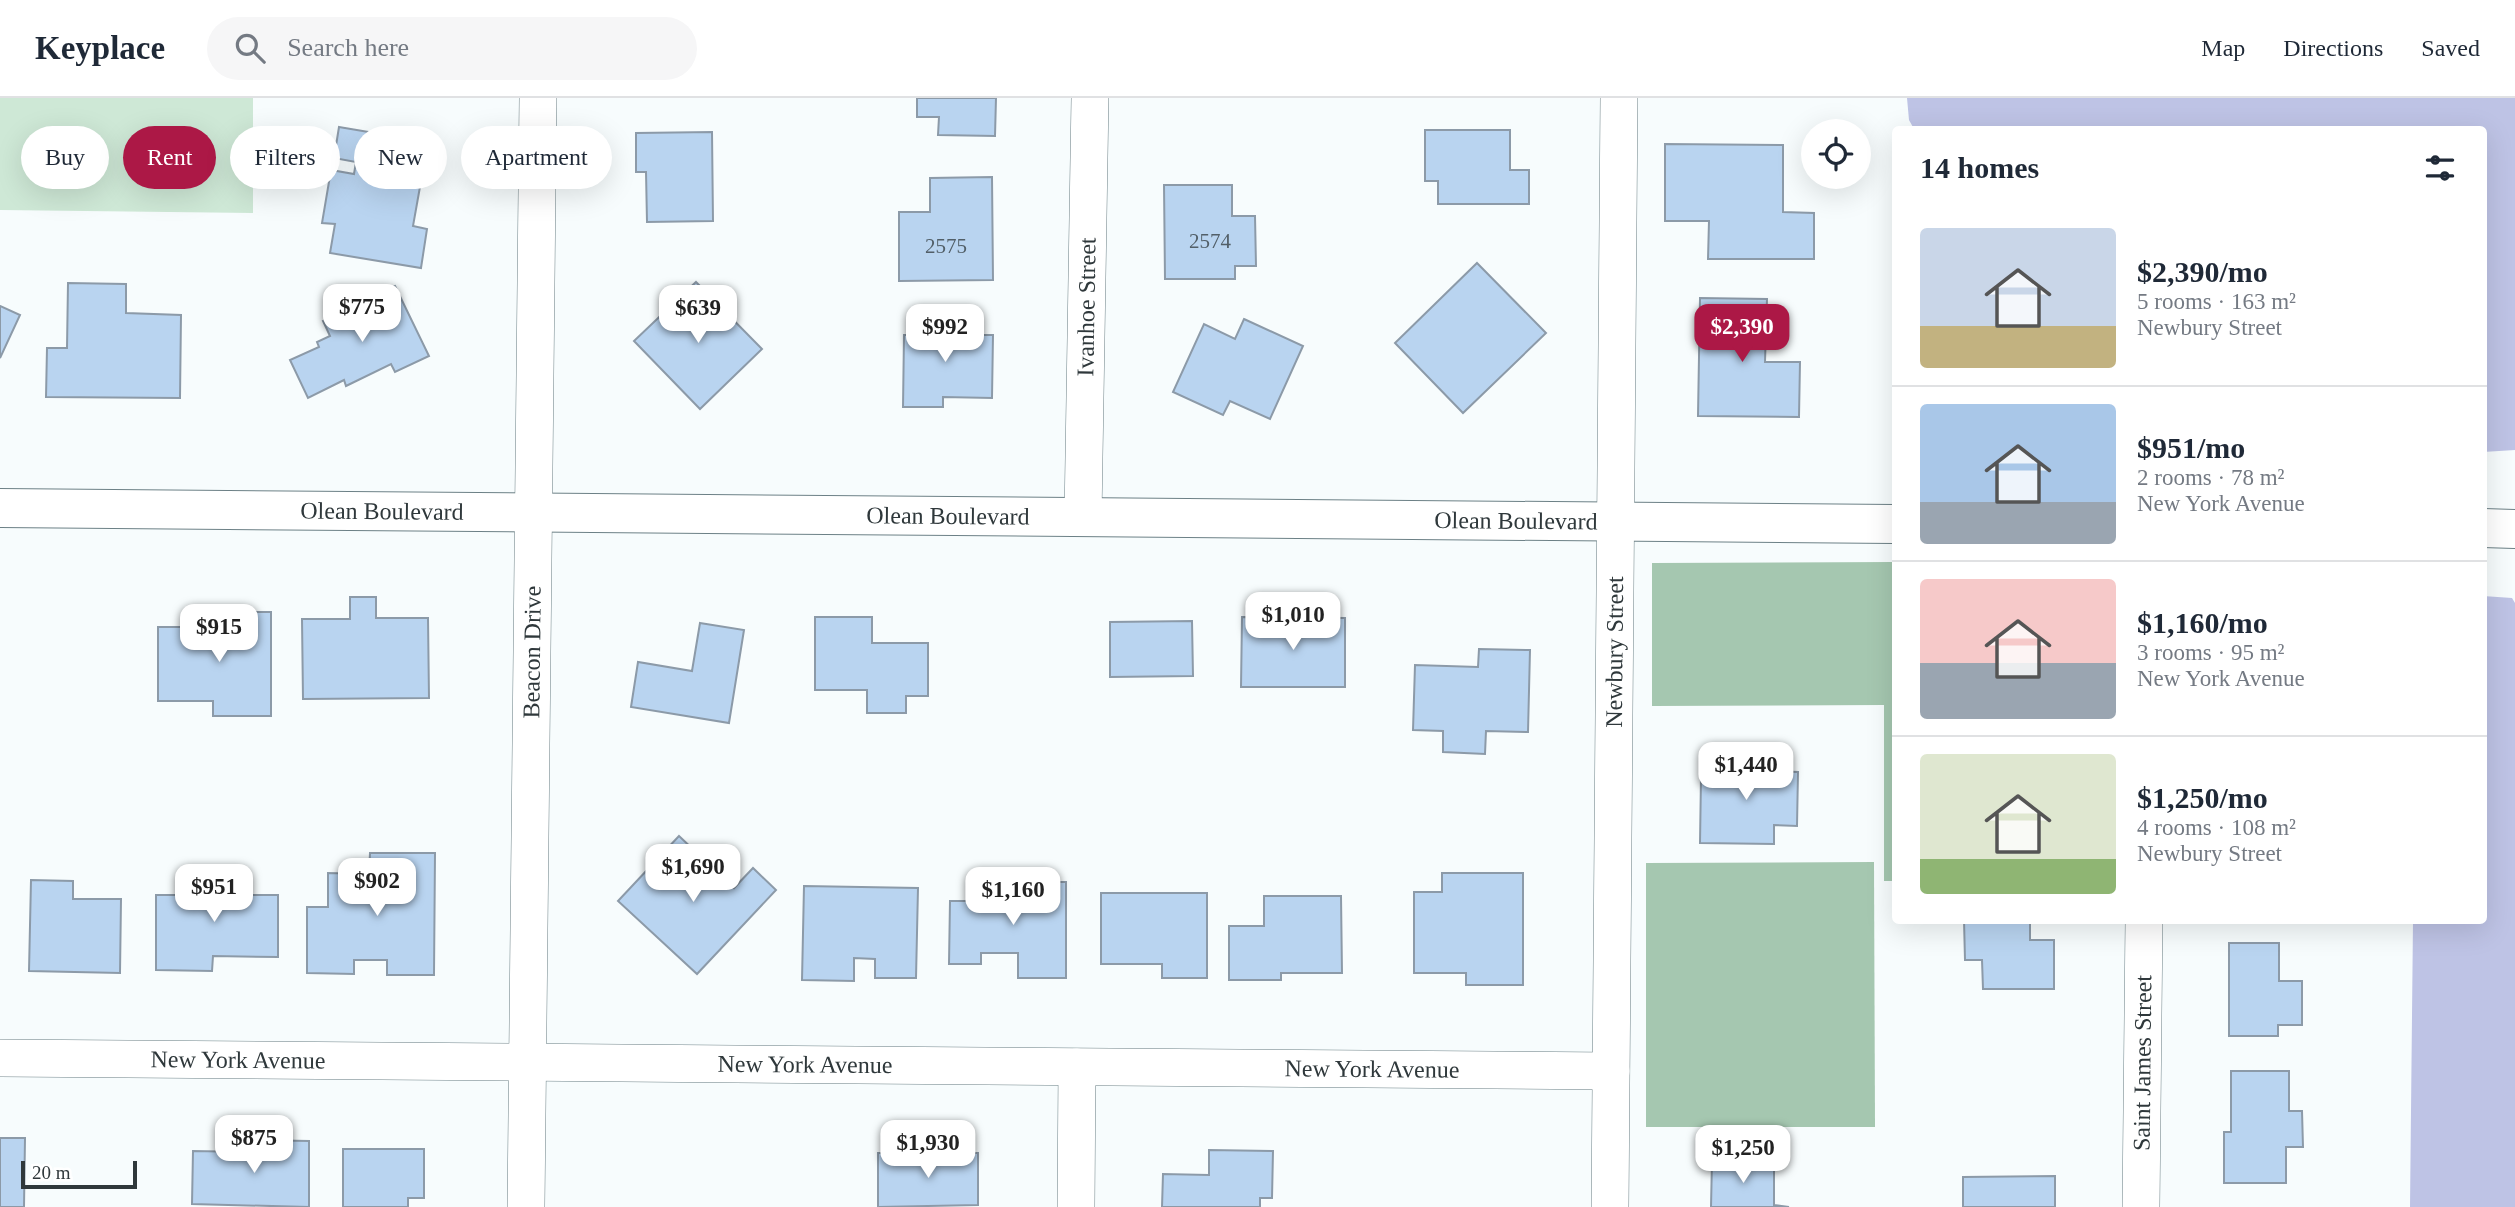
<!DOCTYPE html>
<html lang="en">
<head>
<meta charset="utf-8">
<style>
	:root { --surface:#fff; --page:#f6f6f7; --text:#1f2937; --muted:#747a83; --line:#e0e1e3; --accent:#ac1846 }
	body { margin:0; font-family:Georgia,serif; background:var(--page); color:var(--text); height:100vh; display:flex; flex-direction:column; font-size:26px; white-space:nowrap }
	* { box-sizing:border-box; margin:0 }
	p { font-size:23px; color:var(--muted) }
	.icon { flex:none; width:38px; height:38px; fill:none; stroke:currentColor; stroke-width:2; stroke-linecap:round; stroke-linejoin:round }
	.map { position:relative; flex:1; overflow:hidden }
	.side { position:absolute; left:1892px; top:28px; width:595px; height:798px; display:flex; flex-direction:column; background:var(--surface); border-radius:7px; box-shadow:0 7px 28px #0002 }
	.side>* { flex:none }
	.hud { position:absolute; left:21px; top:28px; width:665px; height:63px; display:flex; gap:14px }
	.tools { position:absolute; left:1801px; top:21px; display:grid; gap:14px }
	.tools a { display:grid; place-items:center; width:70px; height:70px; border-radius:50%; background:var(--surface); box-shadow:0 7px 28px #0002; font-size:35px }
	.scale { position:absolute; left:21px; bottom:18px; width:116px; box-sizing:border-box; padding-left:7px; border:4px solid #2f383b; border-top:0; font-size:19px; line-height:24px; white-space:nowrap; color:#2f383b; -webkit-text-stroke:5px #fff; paint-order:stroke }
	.price { position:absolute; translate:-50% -60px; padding:0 16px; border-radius:14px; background:#fff; color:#222; font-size:23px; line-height:46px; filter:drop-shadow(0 2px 4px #0008) }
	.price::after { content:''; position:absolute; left:50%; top:42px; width:21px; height:16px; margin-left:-10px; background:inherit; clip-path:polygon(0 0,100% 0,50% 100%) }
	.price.current { background:var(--accent); color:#fff }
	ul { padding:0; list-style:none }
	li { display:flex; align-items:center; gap:21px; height:175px; padding:0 28px }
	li+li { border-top:2px solid var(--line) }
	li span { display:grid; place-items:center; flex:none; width:196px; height:140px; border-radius:7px; color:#555 }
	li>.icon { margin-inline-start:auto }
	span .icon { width:84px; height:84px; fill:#fffc; stroke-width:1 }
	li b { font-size:30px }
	h2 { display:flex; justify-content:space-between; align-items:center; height:84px; padding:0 28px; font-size:30px }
	.chip { padding:0 24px; border-radius:32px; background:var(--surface); box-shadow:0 7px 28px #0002; font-size:24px; line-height:63px }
	.chip.current { background:var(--accent); color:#fff }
	header { display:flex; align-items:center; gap:42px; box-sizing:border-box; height:98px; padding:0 35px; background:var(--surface); border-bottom:2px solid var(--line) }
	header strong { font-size:33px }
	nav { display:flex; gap:38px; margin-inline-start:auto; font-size:24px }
	.search { width:490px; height:63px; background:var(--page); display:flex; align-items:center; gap:18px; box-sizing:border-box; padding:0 24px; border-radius:38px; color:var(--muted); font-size:26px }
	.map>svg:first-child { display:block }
</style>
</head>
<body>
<header>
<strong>Keyplace</strong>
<div class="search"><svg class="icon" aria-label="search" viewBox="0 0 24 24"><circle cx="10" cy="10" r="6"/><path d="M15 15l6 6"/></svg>Search here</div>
<nav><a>Map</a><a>Directions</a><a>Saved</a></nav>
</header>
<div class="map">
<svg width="2515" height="1109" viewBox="0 0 2515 1109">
	<rect width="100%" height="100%" fill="#f7fcfd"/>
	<polygon fill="#cee8d6" points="0,0 253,0 253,115 0,112"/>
	<g fill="#a5c7b0">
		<polygon points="1895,464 1895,783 1884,783 1884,607 1652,608 1652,465"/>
		<polygon points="1874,764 1875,1029 1646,1029 1646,765"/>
	</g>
	<g fill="#bec3e5">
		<polygon points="1907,0 2515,0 2515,352 2483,354 2483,32 1914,31 1909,22"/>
		<polygon points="2483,498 2512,500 2515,505 2515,1109 2410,1109 2413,823 2483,822"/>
	</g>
	<g fill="#b9d4f0" stroke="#8c9aa8" stroke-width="2">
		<polygon points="917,0 996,0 995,38 938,37 939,19 917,19"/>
		<polygon points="339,29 428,44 413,128 427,131 421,170 330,155 335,126 322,125 331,72 354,76 356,64 334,60"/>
		<polygon points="1425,32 1510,32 1510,72 1529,72 1529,106 1438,106 1438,83 1425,83"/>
		<polygon points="712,34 713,123 647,124 646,74 636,74 636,35"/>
		<polygon points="1665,46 1783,47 1783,114 1814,115 1814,161 1708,161 1709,123 1665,123"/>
		<polygon points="992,79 993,182 899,183 899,114 930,114 930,80"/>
		<polygon points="1164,87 1232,87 1232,118 1255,118 1256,168 1235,168 1235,181 1165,181"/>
		<polygon points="1477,165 1546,235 1463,315 1395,245"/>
		<polygon points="696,184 762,251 700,311 634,243"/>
		<polygon points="68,185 126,186 126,215 181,217 180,300 46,299 47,250 67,250"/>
		<polygon points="395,188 429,258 395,274 391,266 346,288 344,282 308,300 290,262 319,249 317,244 330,238 323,223"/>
		<polygon points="1700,200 1767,201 1765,264 1800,264 1799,319 1698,318"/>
		<polygon points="0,208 20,217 0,260"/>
		<polygon points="912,219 957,220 956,237 993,237 992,300 943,299 943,309 903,309 904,237 911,237"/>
		<polygon points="1244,221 1303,248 1270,321 1230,303 1223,317 1173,294 1204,226 1235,241"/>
		<polygon points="350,499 376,499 376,520 428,520 429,600 303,601 302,521 350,521"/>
		<polygon points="214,514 271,514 271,618 213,618 213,603 158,603 158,529 214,529"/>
		<polygon points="815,519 872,519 872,545 928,545 928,598 906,598 906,615 867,615 867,592 815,592"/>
		<polygon points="1242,519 1345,520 1345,589 1241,589"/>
		<polygon points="1192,523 1193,578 1110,579 1110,524"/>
		<polygon points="700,525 744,532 729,625 631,609 638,564 692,573"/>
		<polygon points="1479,551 1530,552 1528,634 1486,633 1485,656 1443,654 1443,633 1413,632 1415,567 1478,569"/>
		<polygon points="1709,661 1774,662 1774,673 1798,674 1797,728 1774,727 1774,746 1700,745 1701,679 1709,679"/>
		<polygon points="679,738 734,790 753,770 776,792 697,876 618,803"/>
		<polygon points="370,755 435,755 434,877 387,877 387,862 354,862 354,876 307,875 307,809 328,809 328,775 369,776"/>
		<polygon points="1442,775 1523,775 1523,887 1466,887 1466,875 1414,875 1414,794 1442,794"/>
		<polygon points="189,776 242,777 242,797 278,797 278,859 213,858 212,873 156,872 156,797 177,797 178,790 188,790"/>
		<polygon points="31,782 73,783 73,801 121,801 120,875 29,873"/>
		<polygon points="974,784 1066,784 1066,880 1018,880 1018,855 981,855 981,866 949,866 950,803 974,803"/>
		<polygon points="804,788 918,790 916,880 875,880 875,861 854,860 854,883 802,882"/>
		<polygon points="1101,795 1207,795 1207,880 1162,880 1162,866 1101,866"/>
		<polygon points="1264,798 1341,798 1342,875 1281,875 1281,882 1229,882 1229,828 1264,828"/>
		<polygon points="1964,822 2030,822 2030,842 2054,842 2054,891 1983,891 1982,862 1965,862"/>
		<polygon points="2229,845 2279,845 2279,883 2302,883 2302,927 2278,927 2278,938 2229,938"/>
		<polygon points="2231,973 2289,973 2289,1013 2302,1013 2303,1049 2286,1049 2286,1085 2224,1085 2224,1034 2231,1034"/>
		<polygon points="0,1040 25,1040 24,1109 0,1109"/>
		<polygon points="250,1042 309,1043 309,1109 192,1106 193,1053 249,1054"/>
		<polygon points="343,1051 424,1051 424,1100 408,1100 408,1109 343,1109"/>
		<polygon points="1209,1052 1273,1053 1272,1100 1260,1100 1260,1109 1162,1109 1163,1076 1209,1077"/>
		<polygon points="878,1055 978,1055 978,1107 878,1109"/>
		<polygon points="1712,1063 1774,1065 1774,1107 1789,1109 1711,1109"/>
		<polygon points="2055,1078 2055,1109 1963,1109 1963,1079"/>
	</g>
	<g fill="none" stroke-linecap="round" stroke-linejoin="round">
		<defs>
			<g id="street">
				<path id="s1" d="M 1083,419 L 1090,0"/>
				<path id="s2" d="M 0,960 L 1611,973"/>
				<path id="s3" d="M 526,1109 L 538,0"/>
				<polyline points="1076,1109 1077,969"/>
				<path id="s4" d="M 1610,1109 L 1619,0"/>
				<path id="s5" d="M 2141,1109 L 2144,822"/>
			</g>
			<g id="secondary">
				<path id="s6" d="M 0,410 L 1895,426"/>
				<polyline points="2483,430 2515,431"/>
			</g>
		</defs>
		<use href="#street" stroke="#6c8086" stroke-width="38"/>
		<use href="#secondary" stroke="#6c8086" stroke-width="40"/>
		<use href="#street" stroke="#fff" stroke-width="37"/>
		<use href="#secondary" stroke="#fff" stroke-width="38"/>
	</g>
	<g text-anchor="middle" stroke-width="6" stroke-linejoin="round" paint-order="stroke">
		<g font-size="21" fill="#525f68">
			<text x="1210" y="150">2574</text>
			<text x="946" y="155">2575</text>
		</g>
		<g font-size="24" fill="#2f383b" stroke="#fff">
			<text dy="8" stroke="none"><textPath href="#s1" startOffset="210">Ivanhoe Street</textPath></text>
			<text dy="8" stroke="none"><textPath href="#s6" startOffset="382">Olean Boulevard</textPath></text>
			<text dy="8" stroke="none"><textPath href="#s6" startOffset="948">Olean Boulevard</textPath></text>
			<text dy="8" stroke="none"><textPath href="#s6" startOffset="1516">Olean Boulevard</textPath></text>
			<text dy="8" stroke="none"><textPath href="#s4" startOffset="555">Newbury Street</textPath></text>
			<text dy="8" stroke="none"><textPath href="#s3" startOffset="555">Beacon Drive</textPath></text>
			<text dy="8" stroke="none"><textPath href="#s2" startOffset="238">New York Avenue</textPath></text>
			<text dy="8" stroke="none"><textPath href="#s2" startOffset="805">New York Avenue</textPath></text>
			<text dy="8" stroke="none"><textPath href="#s5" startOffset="144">Saint James Street</textPath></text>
			<text dy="8" stroke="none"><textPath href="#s2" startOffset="1372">New York Avenue</textPath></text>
		</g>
	</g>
</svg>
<div class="tools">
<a><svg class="icon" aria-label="locate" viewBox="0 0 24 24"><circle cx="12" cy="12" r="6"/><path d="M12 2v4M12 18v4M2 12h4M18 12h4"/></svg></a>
</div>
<div class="scale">20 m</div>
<b class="price" style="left:362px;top:246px">$775</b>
<b class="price" style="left:698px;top:247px">$639</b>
<b class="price" style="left:945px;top:266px">$992</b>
<b class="price current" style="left:1742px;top:266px">$2,390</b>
<b class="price" style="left:1293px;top:554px">$1,010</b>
<b class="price" style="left:219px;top:566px">$915</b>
<b class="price" style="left:1746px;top:704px">$1,440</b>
<b class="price" style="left:693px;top:806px">$1,690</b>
<b class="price" style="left:377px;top:820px">$902</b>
<b class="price" style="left:214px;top:826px">$951</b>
<b class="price" style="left:1013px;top:829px">$1,160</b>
<b class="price" style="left:254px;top:1077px">$875</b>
<b class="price" style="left:928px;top:1082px">$1,930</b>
<b class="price" style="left:1743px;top:1087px">$1,250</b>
<div class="hud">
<a class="chip">Buy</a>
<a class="chip current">Rent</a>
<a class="chip">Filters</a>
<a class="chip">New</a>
<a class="chip">Apartment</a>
</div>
<section class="side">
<h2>14 homes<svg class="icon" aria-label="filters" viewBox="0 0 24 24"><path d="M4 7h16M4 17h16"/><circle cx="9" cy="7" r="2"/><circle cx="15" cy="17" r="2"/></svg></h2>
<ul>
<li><span style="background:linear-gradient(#c9d6e8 70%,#c2b280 0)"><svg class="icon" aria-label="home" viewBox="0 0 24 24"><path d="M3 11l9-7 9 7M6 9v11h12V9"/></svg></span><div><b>$2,390/mo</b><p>5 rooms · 163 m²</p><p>Newbury Street</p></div></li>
<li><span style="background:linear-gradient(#a9c7e8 70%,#9aa5b1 0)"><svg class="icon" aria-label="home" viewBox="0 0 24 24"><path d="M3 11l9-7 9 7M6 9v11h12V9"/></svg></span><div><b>$951/mo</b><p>2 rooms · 78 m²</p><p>New York Avenue</p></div></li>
<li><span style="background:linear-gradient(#f6c9c9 60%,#9aa5b1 0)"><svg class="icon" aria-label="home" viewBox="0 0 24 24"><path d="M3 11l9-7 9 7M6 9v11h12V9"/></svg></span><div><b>$1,160/mo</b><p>3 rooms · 95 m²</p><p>New York Avenue</p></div></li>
<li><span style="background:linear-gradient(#dfe7d0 75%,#8fb573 0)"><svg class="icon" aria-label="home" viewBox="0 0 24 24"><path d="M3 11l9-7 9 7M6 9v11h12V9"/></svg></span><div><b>$1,250/mo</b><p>4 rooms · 108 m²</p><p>Newbury Street</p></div></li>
</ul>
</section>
</div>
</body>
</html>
